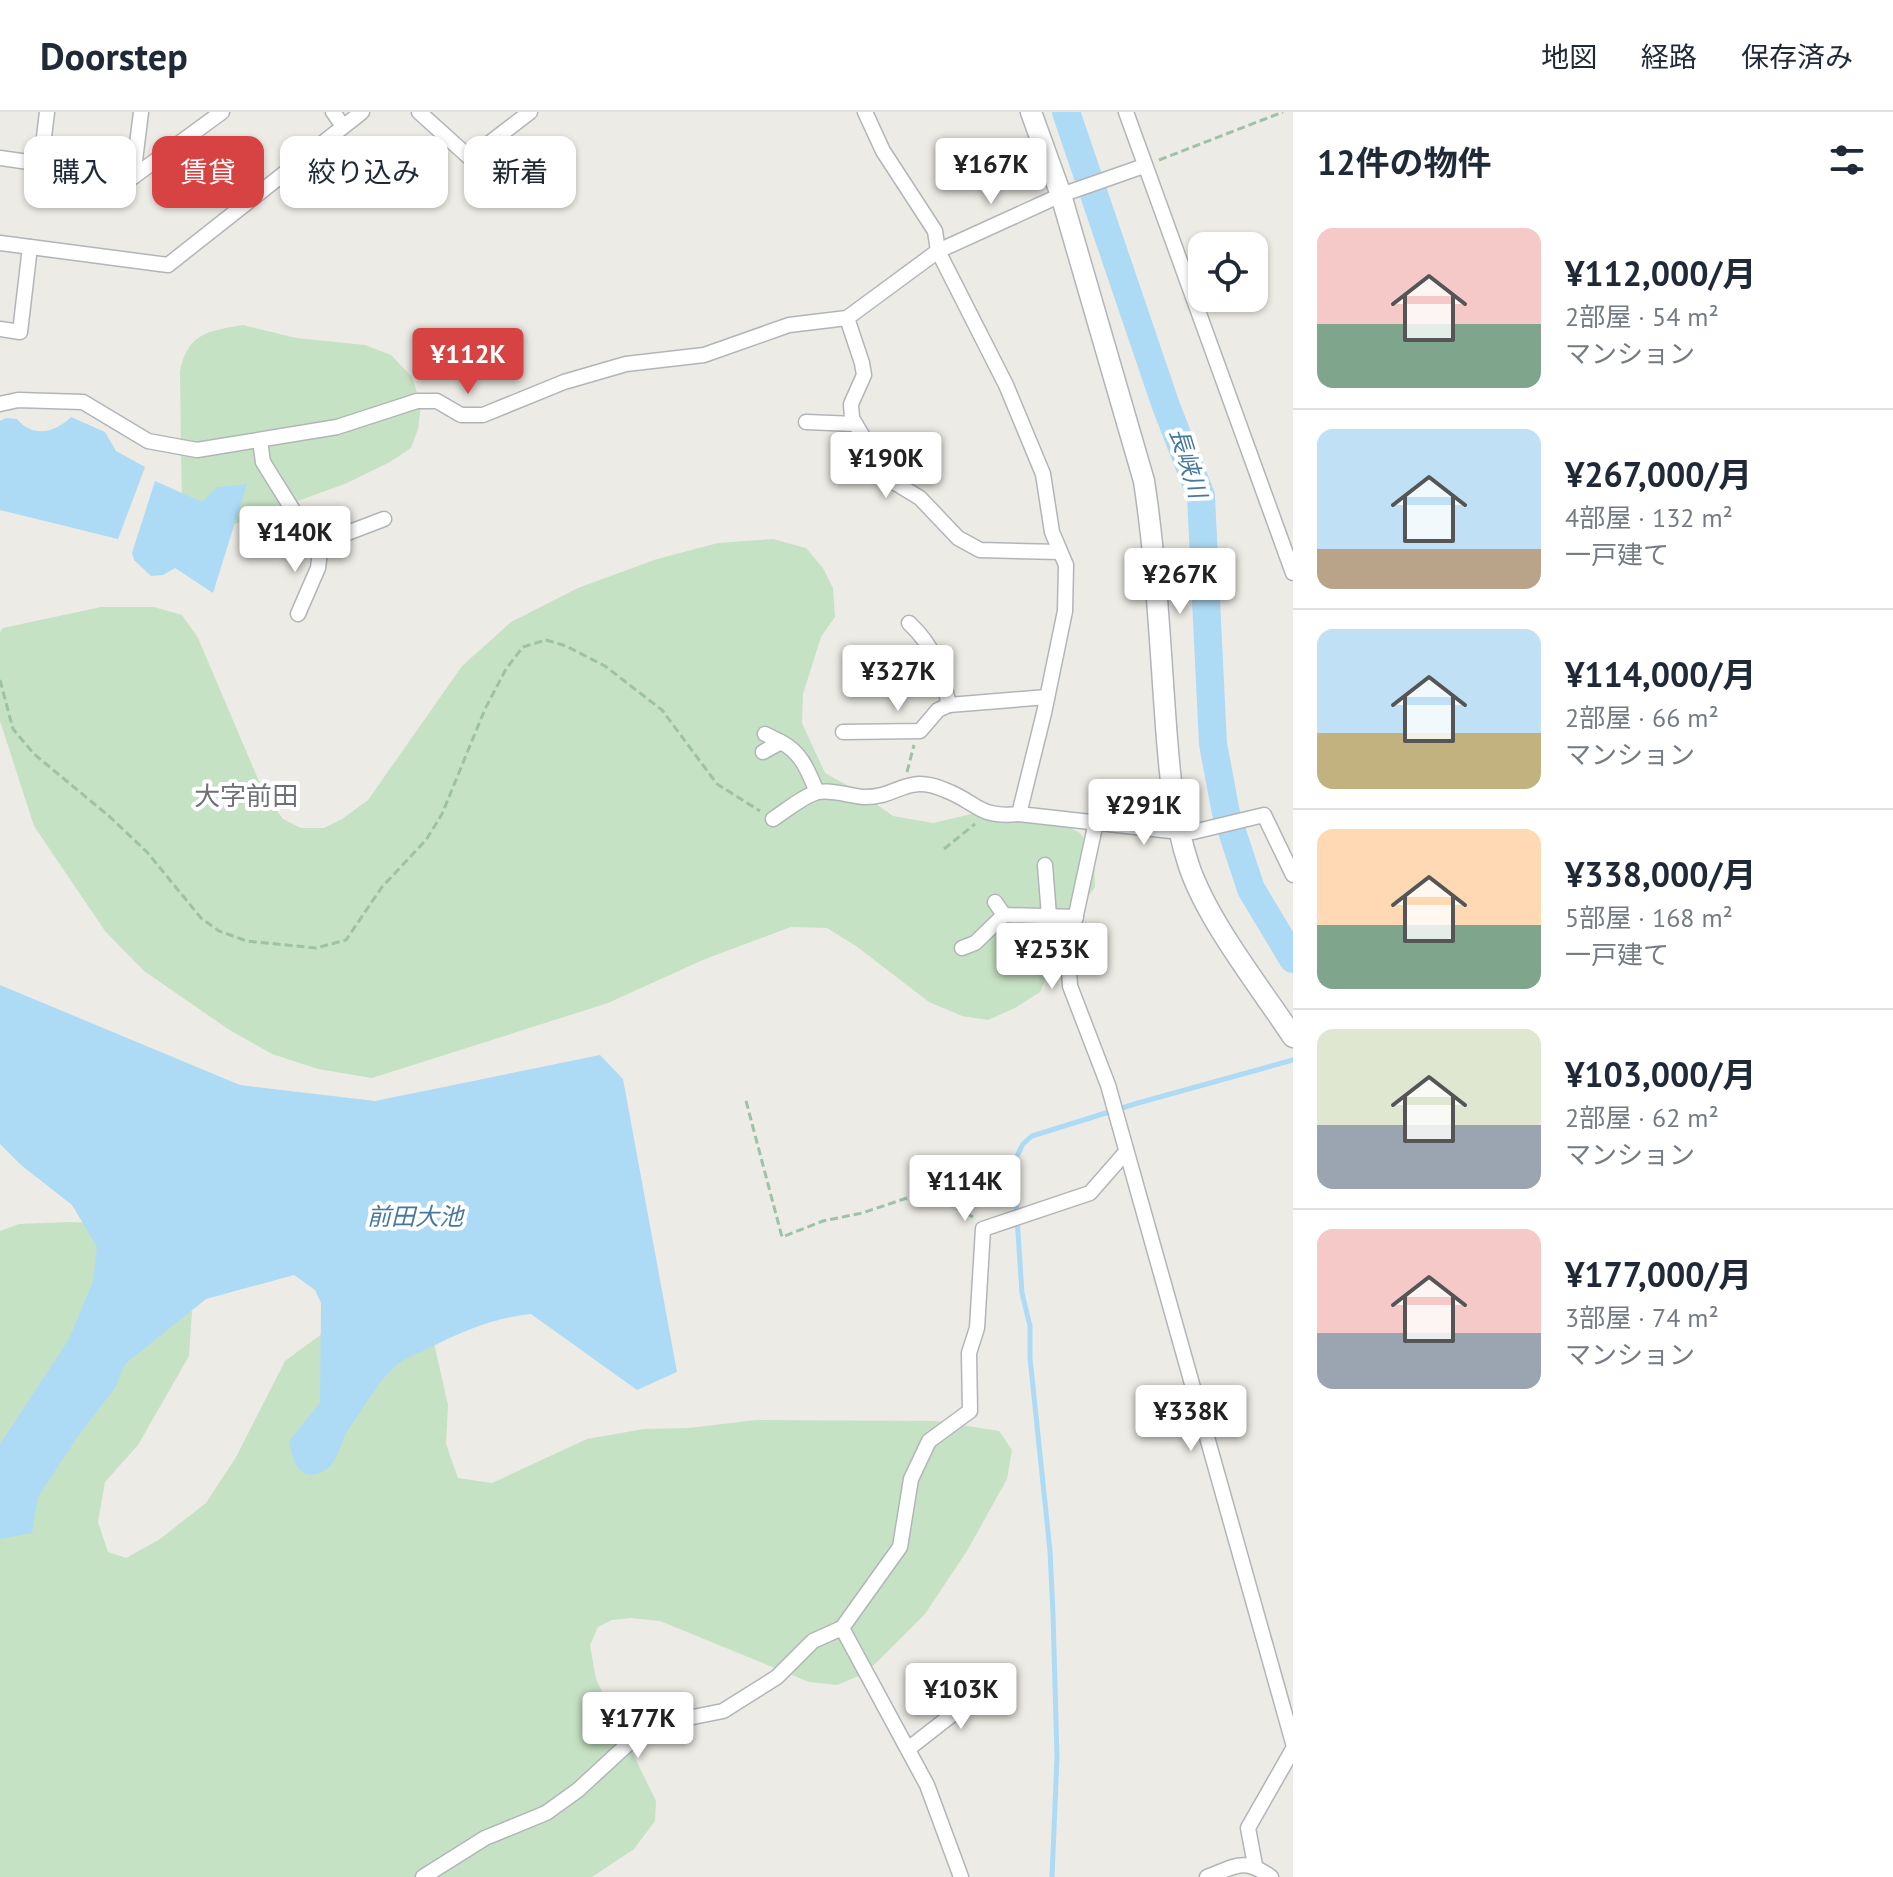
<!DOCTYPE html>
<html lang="ja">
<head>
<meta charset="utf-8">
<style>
	:root { --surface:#fff; --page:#f6f6f7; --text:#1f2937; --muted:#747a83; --line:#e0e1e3; --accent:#d64342 }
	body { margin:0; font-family:"PT Sans","Noto Sans JP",sans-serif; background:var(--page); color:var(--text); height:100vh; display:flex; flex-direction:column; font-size:30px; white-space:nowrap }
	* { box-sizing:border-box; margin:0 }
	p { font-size:26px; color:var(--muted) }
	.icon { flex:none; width:44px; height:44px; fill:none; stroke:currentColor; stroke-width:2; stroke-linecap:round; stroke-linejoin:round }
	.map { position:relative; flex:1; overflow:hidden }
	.panel { display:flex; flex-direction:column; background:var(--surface); width:600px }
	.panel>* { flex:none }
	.top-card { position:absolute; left:24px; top:24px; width:760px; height:72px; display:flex; gap:16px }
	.controls { position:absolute; left:1188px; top:120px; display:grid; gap:16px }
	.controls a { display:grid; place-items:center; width:80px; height:80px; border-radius:16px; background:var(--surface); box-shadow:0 2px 6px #0004; font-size:40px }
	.price { position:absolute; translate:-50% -68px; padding:0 18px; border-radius:8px; background:#fff; color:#222; font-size:26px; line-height:52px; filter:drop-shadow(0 2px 4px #0008) }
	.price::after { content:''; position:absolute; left:50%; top:48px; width:24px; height:18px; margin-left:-12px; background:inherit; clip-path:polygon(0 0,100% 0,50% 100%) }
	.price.active { background:var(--accent); color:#fff }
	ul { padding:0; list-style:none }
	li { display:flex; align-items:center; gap:24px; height:200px; padding:0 24px }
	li+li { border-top:2px solid var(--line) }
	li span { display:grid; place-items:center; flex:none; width:224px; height:160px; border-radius:16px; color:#555 }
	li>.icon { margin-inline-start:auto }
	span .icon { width:96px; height:96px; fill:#fffc; stroke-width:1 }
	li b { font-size:34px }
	h2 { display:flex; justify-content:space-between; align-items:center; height:96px; padding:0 24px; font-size:34px }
	.chip { padding:0 28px; border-radius:16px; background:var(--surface); box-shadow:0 2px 6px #0004; font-size:28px; line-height:72px }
	.chip.active { background:var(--accent); color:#fff }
	header { display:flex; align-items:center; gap:48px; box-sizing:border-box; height:112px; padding:0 40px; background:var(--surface); border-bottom:2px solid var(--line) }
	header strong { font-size:38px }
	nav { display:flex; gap:44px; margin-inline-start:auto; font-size:28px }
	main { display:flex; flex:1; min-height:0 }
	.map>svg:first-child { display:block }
</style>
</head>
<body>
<header>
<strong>Doorstep</strong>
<nav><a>地図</a><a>経路</a><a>保存済み</a></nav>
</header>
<main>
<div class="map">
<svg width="1293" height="1765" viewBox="0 0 1293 1765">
	<rect width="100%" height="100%" fill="#edebe5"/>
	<g fill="#c6e2c4">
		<path d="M 243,213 L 296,226 L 365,233 L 391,243 L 412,265 L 421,293 L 418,317 L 411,336 L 390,350 L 347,371 L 227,415 L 182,404 L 180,260 C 187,221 208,219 243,213 Z"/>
		<polygon points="773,427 806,436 823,456 833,476 835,505 821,525 803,582 802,611 825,661 856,678 893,704 933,711 980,700 1054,707 1080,721 1094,739 1095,775 1071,808 1040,880 1015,896 988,908 962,904 929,890 856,834 827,816 791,815 705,847 608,891 372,966 318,957 272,942 228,917 144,859 105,819 34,714 0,609 0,520 3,516 101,495 154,495 182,503 198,526 264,681 283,707 301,716 324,716 342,707 368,688 462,554 511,510 578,476 657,447 718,431"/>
		<polygon points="69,1110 134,1113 167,1158 192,1200 189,1244 138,1333 105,1370 98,1410 108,1440 126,1446 160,1427 206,1391 236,1345 285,1249 342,1207 434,1231 448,1293 446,1332 458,1366 492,1371 587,1327 644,1317 689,1316 756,1308 936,1309 999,1319 1012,1338 1007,1367 967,1439 925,1502 866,1561 837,1573 809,1570 660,1509 631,1506 612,1508 598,1515 590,1533 596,1567 656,1689 655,1709 634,1737 592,1765 0,1765 0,1119 19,1112"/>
	</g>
	<g fill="#addbf5">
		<path d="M 71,305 L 105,320 L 116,339 L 145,355 L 118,427 L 0,398 L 0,309 L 6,306 L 17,307 C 33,326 55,321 71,305 Z"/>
		<polygon points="155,369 202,390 217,375 247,372 213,481 175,456 163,463 151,464 134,448 132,441"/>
		<path d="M 0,873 L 240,973 L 375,989 L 600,943 L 623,967 L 677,1260 L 637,1278 L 531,1202 C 493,1206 461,1220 427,1237 C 418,1242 407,1245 399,1251 C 379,1267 365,1294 350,1315 C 342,1326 338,1350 327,1357 C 300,1374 293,1350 289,1329 L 320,1291 L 321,1191 L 315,1178 L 294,1163 L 206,1187 L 125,1252 L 115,1276 L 78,1324 L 38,1385 L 32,1421 L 0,1427 L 0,1332 L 69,1227 L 93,1169 L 97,1135 L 72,1093 L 21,1053 L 0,1032 Z"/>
	</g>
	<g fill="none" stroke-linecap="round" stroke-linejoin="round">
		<polyline stroke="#addbf5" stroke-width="5" points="1052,1765 1057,1645 1053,1502 1050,1439 1030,1246 1030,1214 1022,1181 1014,1061 1016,1046 1023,1032 1032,1024 1138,991 1293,948"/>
		<polyline stroke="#addbf5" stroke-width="28" points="1066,0 1166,294 1201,384 1213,632 1226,701 1251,777 1293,847"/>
		<defs>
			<g id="street">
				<polyline points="333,0 343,14"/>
				<polyline points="419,0 470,46 530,0"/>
				<polyline points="865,0 883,39 935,119 938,139 1006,273 1043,362 1052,420 1066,453 1065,499 1044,601 1019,702"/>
				<polyline points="1126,0 1293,461"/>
				<polyline points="0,46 133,65 222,0"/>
				<polyline points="41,50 47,0"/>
				<polyline points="133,65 141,0"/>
				<polyline points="0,131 168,153 362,0"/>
				<polyline points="847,206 862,251 864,263 851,292 852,306 887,366 920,386 958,426 980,438 1060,440"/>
				<polyline points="0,217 20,220 30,135"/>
				<polyline points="0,292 18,288 83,290 148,329 197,338 337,315 417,289 437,289 461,303 483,303 564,270 626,252 704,243 789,213 847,206 938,139 1061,83 1144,54"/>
				<polyline points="806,310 855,312"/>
				<polyline points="260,329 263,350 304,416 321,431 384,407"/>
				<polyline points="298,502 318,456 321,431"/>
				<path d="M 909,511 C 936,536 941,559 949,593 L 1047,585"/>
				<polyline points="843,620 920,619 938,598 949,593"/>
				<polyline points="765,622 781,630"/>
				<path d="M 763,640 L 781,630 C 802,641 808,659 817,680"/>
				<path d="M 773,707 C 786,699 800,686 815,681 C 828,676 849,684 863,685 C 899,686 905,661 945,678 C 979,691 977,706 1019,702 L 1180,720 L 1193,720 L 1264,703 L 1293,763"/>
				<polyline points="1096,710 1068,840 1070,874 1108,973 1293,1631"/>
				<polyline points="1045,753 1049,804"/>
				<polyline points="995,790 1004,803 1076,805"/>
				<polyline points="962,836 975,831 1004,803"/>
				<polyline points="842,1516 927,1673 961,1765"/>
				<polyline points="908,1637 985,1577 997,1572"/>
				<polyline points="1255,1753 1248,1716 1293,1637"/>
				<polyline points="423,1765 485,1726 546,1701 578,1678 630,1630 649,1617 673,1609 723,1599 777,1565 813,1529 842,1516 900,1435 911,1367 929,1329 970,1299 969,1241 977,1216 983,1117 1090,1081 1125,1041"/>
				<path d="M 1207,1765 C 1236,1754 1244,1745 1271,1765"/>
			</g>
			<path id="secondary" d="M 1031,0 L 1061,83 L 1144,369 C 1155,441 1159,514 1164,586 C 1168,643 1171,700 1189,754 C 1208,810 1260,875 1293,925"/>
		</defs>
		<use href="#street" stroke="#b2b5b8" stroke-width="17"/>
		<use href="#secondary" stroke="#b1b4b8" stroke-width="23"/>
		<g stroke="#9ec2a5" stroke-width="3" stroke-dasharray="8 4" stroke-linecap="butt">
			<polyline points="1159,48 1283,0"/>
			<polyline points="0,568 13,617 34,642 110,705 147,740 201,806 219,819 247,829 316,836 346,828 382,775 426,728 442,702 485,597 506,557 523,535 546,528 566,534 605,554 662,598 717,672 760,699"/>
			<polyline points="907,660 914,633"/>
			<polyline points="944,737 975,712"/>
			<polyline points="746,989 782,1125 823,1109 862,1101 913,1084 945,1090 973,1105"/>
		</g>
		<use href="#street" stroke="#fff" stroke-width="14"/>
		<use href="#secondary" stroke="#fff" stroke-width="20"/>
	</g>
	<g text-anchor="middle" stroke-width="8" stroke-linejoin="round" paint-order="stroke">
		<g font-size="24" font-style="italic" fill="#48789d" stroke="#fff">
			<text transform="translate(1188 351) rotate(73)" y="8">長峡川</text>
			<text x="415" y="1113">前田大池</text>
		</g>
		<g font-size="26" fill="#6e7275" stroke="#fff">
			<text x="246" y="693">大字前田</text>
		</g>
	</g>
</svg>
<div class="controls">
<a><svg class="icon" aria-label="locate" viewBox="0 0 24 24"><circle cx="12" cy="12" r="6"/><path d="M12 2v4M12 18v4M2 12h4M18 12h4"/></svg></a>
</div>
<b class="price" style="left:991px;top:94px">¥167K</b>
<b class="price active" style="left:468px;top:284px">¥112K</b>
<b class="price" style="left:886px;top:388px">¥190K</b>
<b class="price" style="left:295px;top:462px">¥140K</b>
<b class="price" style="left:1180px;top:504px">¥267K</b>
<b class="price" style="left:898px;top:601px">¥327K</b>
<b class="price" style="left:1144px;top:735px">¥291K</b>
<b class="price" style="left:1052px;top:879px">¥253K</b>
<b class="price" style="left:965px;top:1111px">¥114K</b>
<b class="price" style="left:1191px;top:1341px">¥338K</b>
<b class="price" style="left:961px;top:1619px">¥103K</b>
<b class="price" style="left:638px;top:1648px">¥177K</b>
<div class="top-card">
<a class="chip">購入</a>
<a class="chip active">賃貸</a>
<a class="chip">絞り込み</a>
<a class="chip">新着</a>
</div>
</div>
<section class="panel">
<h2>12件の物件<svg class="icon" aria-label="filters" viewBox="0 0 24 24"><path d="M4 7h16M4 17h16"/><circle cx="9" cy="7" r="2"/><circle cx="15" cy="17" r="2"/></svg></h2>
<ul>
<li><span style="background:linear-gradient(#f6c9c9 60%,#7fa58c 0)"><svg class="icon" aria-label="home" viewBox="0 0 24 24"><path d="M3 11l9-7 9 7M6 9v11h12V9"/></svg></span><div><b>¥112,000/月</b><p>2部屋 · 54 m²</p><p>マンション</p></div></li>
<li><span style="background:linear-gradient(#bfe0f5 75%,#b9a48a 0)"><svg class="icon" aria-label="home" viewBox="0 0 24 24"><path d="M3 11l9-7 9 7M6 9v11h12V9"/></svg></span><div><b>¥267,000/月</b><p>4部屋 · 132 m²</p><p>一戸建て</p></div></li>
<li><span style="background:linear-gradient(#bfe0f5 65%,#c2b280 0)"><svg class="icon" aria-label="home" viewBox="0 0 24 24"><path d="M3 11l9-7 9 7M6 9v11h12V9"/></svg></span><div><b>¥114,000/月</b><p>2部屋 · 66 m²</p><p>マンション</p></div></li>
<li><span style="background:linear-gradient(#ffd9b3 60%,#7fa58c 0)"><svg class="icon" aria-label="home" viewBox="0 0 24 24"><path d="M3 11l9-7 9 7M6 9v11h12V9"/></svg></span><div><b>¥338,000/月</b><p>5部屋 · 168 m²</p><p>一戸建て</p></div></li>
<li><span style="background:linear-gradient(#dfe7d0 60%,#9aa5b1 0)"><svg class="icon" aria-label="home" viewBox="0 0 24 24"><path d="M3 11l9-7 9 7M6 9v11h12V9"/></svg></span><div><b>¥103,000/月</b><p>2部屋 · 62 m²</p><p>マンション</p></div></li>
<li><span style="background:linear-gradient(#f6c9c9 65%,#9aa5b1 0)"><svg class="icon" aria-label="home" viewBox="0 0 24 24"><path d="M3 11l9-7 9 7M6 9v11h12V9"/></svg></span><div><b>¥177,000/月</b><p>3部屋 · 74 m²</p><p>マンション</p></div></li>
</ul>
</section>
</main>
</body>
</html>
